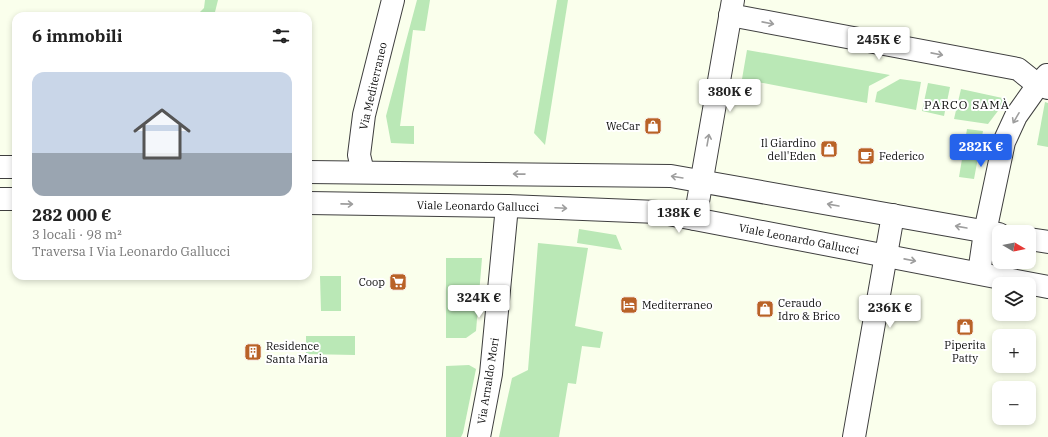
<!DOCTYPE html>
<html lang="it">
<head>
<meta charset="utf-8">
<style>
	:root { --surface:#fff; --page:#f2f2f2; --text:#222; --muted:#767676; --line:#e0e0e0; --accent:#2563eb }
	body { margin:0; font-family:"IBM Plex Serif",serif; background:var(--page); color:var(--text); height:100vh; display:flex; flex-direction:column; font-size:15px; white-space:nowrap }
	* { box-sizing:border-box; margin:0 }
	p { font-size:13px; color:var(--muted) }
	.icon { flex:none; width:22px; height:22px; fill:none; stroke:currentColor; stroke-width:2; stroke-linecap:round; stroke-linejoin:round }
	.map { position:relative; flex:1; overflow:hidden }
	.drawer { position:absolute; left:12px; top:12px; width:300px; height:268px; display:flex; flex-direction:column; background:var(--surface); border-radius:12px; box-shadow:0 2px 6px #0003 }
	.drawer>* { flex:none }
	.needle { width:26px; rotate:100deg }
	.fabs { position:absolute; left:992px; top:225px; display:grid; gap:8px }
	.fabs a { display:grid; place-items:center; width:44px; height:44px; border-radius:8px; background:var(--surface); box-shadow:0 2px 6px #0003; font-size:20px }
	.price { position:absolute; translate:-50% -34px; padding:0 9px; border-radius:4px; background:#fff; color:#222; font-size:13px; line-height:26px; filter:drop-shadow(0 1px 2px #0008) }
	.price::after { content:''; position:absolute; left:50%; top:24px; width:12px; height:9px; margin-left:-6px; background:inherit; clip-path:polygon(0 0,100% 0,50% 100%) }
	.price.on { background:var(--accent); color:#fff }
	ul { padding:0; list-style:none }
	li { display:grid; align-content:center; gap:8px; height:212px; padding:0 20px }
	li+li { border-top:1px solid var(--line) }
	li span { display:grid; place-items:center; height:124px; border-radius:12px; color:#555 }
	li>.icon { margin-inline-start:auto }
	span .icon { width:72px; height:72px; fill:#fffc; stroke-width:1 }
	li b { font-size:17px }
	h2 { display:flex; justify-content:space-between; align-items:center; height:48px; padding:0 20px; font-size:17px }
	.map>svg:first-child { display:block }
</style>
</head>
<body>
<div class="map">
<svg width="1048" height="437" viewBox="0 0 1048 437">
	<rect width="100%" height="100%" fill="#faffec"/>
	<g fill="#bae8b6">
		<polygon points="205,0 218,0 214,16 196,16 204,8"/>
		<polygon points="417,0 430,0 425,31 413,30 400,126 414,126 414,144 391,143 386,116"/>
		<polygon points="557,0 568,0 545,145 534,133"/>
		<polygon points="747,50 890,75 869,86 867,103 742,79"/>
		<polygon points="900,79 921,82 916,110 875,102 877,92"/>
		<polygon points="928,83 950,87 944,116 922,111"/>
		<polygon points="961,89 1007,99 988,124 954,119"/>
		<polygon points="1045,102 1048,103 1048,147 1037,145"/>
		<polygon points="967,129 983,131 974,179 959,177"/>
		<polygon points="579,229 616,235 622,250 577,243"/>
		<polygon points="538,243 588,248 575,326 603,332 600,348 582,346 576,384 568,383 559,437 499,437 512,378 528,370"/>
		<polygon points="446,258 482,258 476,331 466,338 446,338"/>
		<polygon points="320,276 341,276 341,311 321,311"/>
		<polygon points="306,336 355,336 355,355 306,354"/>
		<polygon points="469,365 476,369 463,433 461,437 446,437 446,366"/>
	</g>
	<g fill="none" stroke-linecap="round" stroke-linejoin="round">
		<defs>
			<g id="minor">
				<polyline points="730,15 1018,69 1038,85 1048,88"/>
				<polyline points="363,172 359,155 364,115 393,0"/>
				<polyline points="695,219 733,0"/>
				<polyline points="979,273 985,232 1004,142 1016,116 1038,85 1047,75"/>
				<polyline points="479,437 491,374 507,206"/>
				<polyline points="854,437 893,215"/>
			</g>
			<g id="tertiary">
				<polyline points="0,167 16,167"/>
				<polyline points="308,172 671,176 999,234"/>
				<polyline points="0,199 16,199"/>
				<polyline points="308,203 507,206 658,212 1048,287"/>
				<polyline points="1029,239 1048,242"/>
			</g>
		</defs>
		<use href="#minor" stroke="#3f3f3f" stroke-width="24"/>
		<use href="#tertiary" stroke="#3f3f3f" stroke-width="24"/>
		<use href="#minor" stroke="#fff" stroke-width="22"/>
		<use href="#tertiary" stroke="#fff" stroke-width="22"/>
	</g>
	<defs><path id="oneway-shaft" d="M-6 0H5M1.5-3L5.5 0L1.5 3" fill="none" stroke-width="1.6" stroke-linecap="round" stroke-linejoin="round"/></defs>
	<g stroke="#9e9e9e">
		<use href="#oneway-shaft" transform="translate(768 23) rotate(11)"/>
		<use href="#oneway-shaft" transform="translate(937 54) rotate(11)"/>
		<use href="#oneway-shaft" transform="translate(1016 118) rotate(120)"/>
		<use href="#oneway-shaft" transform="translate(708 140) rotate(-80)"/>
		<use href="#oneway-shaft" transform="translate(519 174) rotate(-179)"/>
		<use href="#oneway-shaft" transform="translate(677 177) rotate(-171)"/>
		<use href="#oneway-shaft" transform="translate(347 204) rotate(1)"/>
		<use href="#oneway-shaft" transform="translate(833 205) rotate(-170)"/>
		<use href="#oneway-shaft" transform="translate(561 208) rotate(3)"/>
		<use href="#oneway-shaft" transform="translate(961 227) rotate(-170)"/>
		<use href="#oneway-shaft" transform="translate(910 260) rotate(11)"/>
	</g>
	<defs>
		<symbol id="shop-square" viewBox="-11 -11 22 22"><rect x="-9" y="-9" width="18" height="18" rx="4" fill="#b96227" stroke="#fff"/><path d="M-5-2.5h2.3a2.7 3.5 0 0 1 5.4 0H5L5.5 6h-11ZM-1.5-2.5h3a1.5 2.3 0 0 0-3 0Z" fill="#fff"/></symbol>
		<symbol id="cafe-square" viewBox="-11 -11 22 22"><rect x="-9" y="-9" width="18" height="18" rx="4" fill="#b96227" stroke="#fff"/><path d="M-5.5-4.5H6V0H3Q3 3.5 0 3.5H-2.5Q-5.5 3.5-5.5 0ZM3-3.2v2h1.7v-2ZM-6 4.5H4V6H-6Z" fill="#fff"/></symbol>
		<symbol id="supermarket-square" viewBox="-11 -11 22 22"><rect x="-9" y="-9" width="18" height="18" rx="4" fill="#b96227" stroke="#fff"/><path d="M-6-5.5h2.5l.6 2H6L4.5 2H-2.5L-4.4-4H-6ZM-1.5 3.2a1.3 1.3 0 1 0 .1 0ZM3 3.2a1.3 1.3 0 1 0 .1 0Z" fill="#fff"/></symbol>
		<symbol id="hotel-square" viewBox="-11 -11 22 22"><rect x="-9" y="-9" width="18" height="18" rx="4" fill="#b96227" stroke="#fff"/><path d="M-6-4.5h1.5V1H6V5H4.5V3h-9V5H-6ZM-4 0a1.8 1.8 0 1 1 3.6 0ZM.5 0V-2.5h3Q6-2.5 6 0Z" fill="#fff"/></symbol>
		<symbol id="building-square" viewBox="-11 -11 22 22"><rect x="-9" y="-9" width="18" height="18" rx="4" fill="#b96227" stroke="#fff"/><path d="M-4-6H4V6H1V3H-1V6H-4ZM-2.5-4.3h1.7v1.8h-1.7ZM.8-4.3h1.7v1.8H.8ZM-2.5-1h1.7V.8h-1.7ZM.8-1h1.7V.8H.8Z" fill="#fff"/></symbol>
	</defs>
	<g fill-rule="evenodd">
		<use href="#shop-square" x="643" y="116" width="20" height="20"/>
		<use href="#shop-square" x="819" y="139" width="20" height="20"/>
		<use href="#cafe-square" x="856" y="146" width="20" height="20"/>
		<use href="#supermarket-square" x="388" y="272" width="20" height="20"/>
		<use href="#hotel-square" x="619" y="295" width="20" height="20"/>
		<use href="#shop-square" x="755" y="299" width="20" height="20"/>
		<use href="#shop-square" x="955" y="317" width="20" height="20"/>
		<use href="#building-square" x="243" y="342" width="20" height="20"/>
	</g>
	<g text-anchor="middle" stroke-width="4" stroke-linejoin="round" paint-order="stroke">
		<g font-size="11" fill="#0c0c0c" stroke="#fff">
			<text transform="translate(373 86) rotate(-77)" y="4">Via Mediterraneo</text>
			<text transform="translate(478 206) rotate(1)" y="4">Viale Leonardo Gallucci</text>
			<text transform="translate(799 239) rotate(11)" y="4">Viale Leonardo Gallucci</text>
			<text transform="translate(488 381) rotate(-81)" y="4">Via Arnaldo Mori</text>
		</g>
		<g font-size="11" fill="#0c0c0c" stroke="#fff" text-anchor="start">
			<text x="640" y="130" text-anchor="end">WeCar</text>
			<text x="816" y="147" text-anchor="end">Il Giardino<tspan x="816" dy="13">dell'Eden</tspan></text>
			<text x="879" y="160">Federico</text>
			<text x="385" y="286" text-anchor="end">Coop</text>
			<text x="778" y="307">Ceraudo<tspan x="778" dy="13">Idro &amp; Brico</tspan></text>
			<text x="642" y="309">Mediterraneo</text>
			<text x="965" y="349" text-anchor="middle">Piperita<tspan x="965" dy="13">Patty</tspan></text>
			<text x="266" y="350">Residence<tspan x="266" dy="13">Santa Maria</tspan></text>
		</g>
		<g font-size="12" letter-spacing="1" fill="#0c0c0c" stroke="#fff">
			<text x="967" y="109">PARCO SAMÀ</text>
		</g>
	</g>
</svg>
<div class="fabs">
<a><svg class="needle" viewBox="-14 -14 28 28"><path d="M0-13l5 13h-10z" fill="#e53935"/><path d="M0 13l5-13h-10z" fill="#767676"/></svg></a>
<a><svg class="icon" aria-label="layers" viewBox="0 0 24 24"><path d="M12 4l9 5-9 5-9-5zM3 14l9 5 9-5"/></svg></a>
<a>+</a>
<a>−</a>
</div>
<b class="price" style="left:879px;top:61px">245K €</b>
<b class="price" style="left:730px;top:113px">380K €</b>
<b class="price on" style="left:981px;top:168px">282K €</b>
<b class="price" style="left:679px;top:234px">138K €</b>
<b class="price" style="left:479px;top:319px">324K €</b>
<b class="price" style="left:890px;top:329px">236K €</b>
<section class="drawer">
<h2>6 immobili<svg class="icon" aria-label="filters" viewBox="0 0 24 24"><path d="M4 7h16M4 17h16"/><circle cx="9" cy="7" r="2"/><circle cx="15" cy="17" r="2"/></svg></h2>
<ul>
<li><span style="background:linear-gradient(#c9d6e8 65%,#9aa5b1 0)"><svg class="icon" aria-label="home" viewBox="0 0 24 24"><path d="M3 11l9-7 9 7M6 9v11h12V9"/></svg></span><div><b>282 000 €</b><p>3 locali · 98 m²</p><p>Traversa I Via Leonardo Gallucci</p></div></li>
</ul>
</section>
</div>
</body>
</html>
